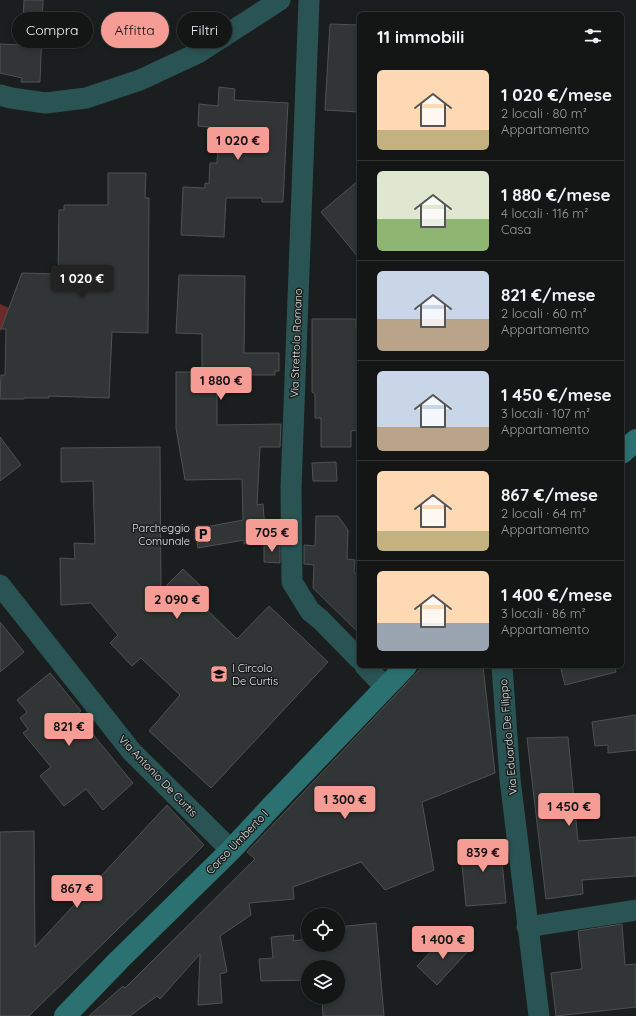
<!DOCTYPE html>
<html lang="it">
<head>
<meta charset="utf-8">
<style>
	:root { --surface:#141616; --page:#212323; --text:#f1f3f6; --muted:#9d9fa1; --line:#333535; --accent:#f59c95 }
	body { margin:0; font-family:Quicksand,sans-serif; background:var(--page); color:var(--text); height:100vh; display:flex; flex-direction:column; font-size:15px; white-space:nowrap }
	* { box-sizing:border-box; margin:0 }
	p { font-size:13px; color:var(--muted) }
	.icon { flex:none; width:22px; height:22px; fill:none; stroke:currentColor; stroke-width:2; stroke-linecap:round; stroke-linejoin:round }
	.map { position:relative; flex:1; overflow:hidden }
	.details { position:absolute; left:357px; top:12px; width:267px; height:656px; display:flex; flex-direction:column; background:var(--surface); border-radius:6px; box-shadow:0 2px 6px #0003,0 0 0 1px var(--line) }
	.details>* { flex:none }
	.top-card { position:absolute; left:12px; top:12px; width:285px; height:36px; display:flex; gap:8px }
	.fabs { position:absolute; left:301px; top:908px; display:grid; gap:8px }
	.fabs a { display:grid; place-items:center; width:44px; height:44px; border-radius:50%; background:var(--surface); box-shadow:0 2px 6px #0003,0 0 0 1px var(--line); font-size:20px }
	.price { position:absolute; translate:-50% -34px; padding:0 9px; border-radius:4px; background:var(--accent); color:#111; font-size:13px; line-height:26px; filter:drop-shadow(0 1px 2px #0008) }
	.price::after { content:''; position:absolute; left:50%; top:24px; width:12px; height:9px; margin-left:-6px; background:inherit; clip-path:polygon(0 0,100% 0,50% 100%) }
	.price.active { background:#222; color:#fff }
	ul { padding:0; list-style:none }
	li { display:flex; align-items:center; gap:12px; height:100px; padding:0 20px }
	li+li { border-top:1px solid var(--line) }
	li span { display:grid; place-items:center; flex:none; width:112px; height:80px; border-radius:6px; color:#555 }
	li>.icon { margin-inline-start:auto }
	span .icon { width:48px; height:48px; fill:#fffc; stroke-width:1 }
	li b { font-size:17px }
	h2 { display:flex; justify-content:space-between; align-items:center; height:48px; padding:0 20px; font-size:17px }
	.chip { padding:0 14px; border-radius:18px; background:var(--surface); box-shadow:0 2px 6px #0003,0 0 0 1px var(--line); font-size:14px; line-height:36px }
	.chip.active { background:var(--accent); color:#111 }
	.map>svg:first-child { display:block }
</style>
</head>
<body>
<div class="map">
<svg width="636" height="1016" viewBox="0 0 636 1016">
	<rect width="100%" height="100%" fill="#1b1e1e"/>
	<polygon fill="#6b2b29" points="0,304 9,308 0,332"/>
	<g fill="#323535" stroke="#4e5252">
		<polygon points="24,0 43,0 40,82 21,82 22,78 0,73 0,44 22,45"/>
		<polygon points="330,24 359,25 359,112 325,110"/>
		<polygon points="219,87 235,89 234,100 288,103 283,202 262,202 262,198 226,198 224,237 181,235 183,187 205,188 205,183 209,184 210,163 217,163 219,128 198,126 199,104 218,106"/>
		<polygon points="108,173 146,173 145,198 149,198 148,333 112,332 109,398 49,396 49,398 24,398 24,399 0,399 1,375 5,375 6,329 1,329 22,273 58,274 59,210 64,210 64,205 108,205"/>
		<polygon points="359,180 359,258 321,212"/>
		<polygon points="179,275 245,276 244,353 279,353 279,371 275,371 275,375 217,375 217,425 281,424 280,447 260,447 257,505 263,504 266,543 244,544 244,540 198,548 195,529 243,520 242,479 185,480 176,428 176,372 202,372 202,334 176,333"/>
		<polygon points="312,319 356,319 356,328 358,328 358,364 359,364 359,430 351,431 351,447 321,447 321,418 315,418 315,394 312,392"/>
		<polygon points="0,437 21,465 0,481"/>
		<polygon points="160,447 161,591 183,569 206,591 197,600 237,639 269,606 328,662 211,788 149,731 180,695 141,658 132,666 110,643 118,635 91,603 61,605 60,558 75,559 74,543 95,544 93,481 61,482 61,448"/>
		<polygon points="336,462 337,481 313,481 312,463"/>
		<polygon points="316,516 338,516 348,530 347,559 355,560 354,572 359,577 359,633 313,588 314,565 304,564 304,545 315,546"/>
		<polygon points="264,543 280,544 280,563 264,562"/>
		<polygon points="0,622 24,652 0,672"/>
		<polygon points="423,666 483,666 495,773 422,802 434,870 385,890 361,862 293,887 294,899 249,903 251,915 220,936 227,972 220,974 222,1003 198,1005 200,954 160,999 157,996 130,1016 89,1016 123,986 125,988 255,859 247,852"/>
		<polygon points="560,666 615,666 616,672 565,685"/>
		<polygon points="50,673 81,711 76,714 133,783 103,810 86,789 64,806 40,776 51,767 23,733 28,729 20,718 27,712 17,700"/>
		<polygon points="636,715 636,750 608,753 608,745 595,746 592,722"/>
		<polygon points="568,737 578,841 636,837 636,876 582,880 583,894 546,899 527,738"/>
		<polygon points="167,805 204,845 29,1016 0,1016 0,832 34,831 35,947"/>
		<polygon points="500,840 506,903 466,906 460,843"/>
		<polygon points="376,923 384,1016 323,1016 322,997 338,997 338,967 308,967 308,980 261,981 259,959 273,958 271,937 294,935 293,941 308,939 308,945 338,945 338,927"/>
		<polygon points="622,924 625,965 636,964 636,1007 556,1016 551,973 582,969 578,931"/>
		<polygon points="459,940 469,950 437,985 417,966 439,943"/>
	</g>
	<g fill="none" stroke-linecap="round" stroke-linejoin="round">
		<g stroke="#2a5353" stroke-width="21">
			<polyline points="309,0 291,488 292,582 310,611 321,620 359,659"/>
			<polyline points="0,95 11,98 46,103 86,98 140,80 198,53 280,0"/>
			<polyline points="0,585 132,752 231,850"/>
			<polyline points="365,666 385,687"/>
			<polyline points="502,666 510,779 539,1016"/>
			<polyline points="527,927 636,910"/>
		</g>
		<g stroke="#2b7171" stroke-width="22">
			<polyline points="622,453 636,440"/>
			<polyline points="65,1016 119,960 231,850 270,808 406,666"/>
		</g>
	</g>
	<defs>
		<symbol id="parking-square" viewBox="-11 -11 22 22"><rect x="-9" y="-9" width="18" height="18" rx="4" fill="#f59c95" stroke="#1b1e1e"/><path d="M-3.5-5.5H1a3.5 3.5 0 0 1 0 7H-1V5.5H-3.5ZM-1-3.4V-.6H.8a1.4 1.4 0 0 0 0-2.8Z" fill="#111"/></symbol>
		<symbol id="school-square" viewBox="-11 -11 22 22"><rect x="-9" y="-9" width="18" height="18" rx="4" fill="#f59c95" stroke="#1b1e1e"/><path d="M0-5L7-2L0 1L-7-2ZM-4 1L0 2.5L4 1V4Q0 6-4 4Z" fill="#111"/></symbol>
	</defs>
	<g fill-rule="evenodd">
		<use href="#parking-square" x="193" y="524" width="20" height="20"/>
		<use href="#school-square" x="209" y="664" width="20" height="20"/>
	</g>
	<g text-anchor="middle" stroke-width="3" stroke-linejoin="round" paint-order="stroke">
		<g font-size="11" fill="#e2e4e4" stroke="#1b1e1e">
			<text transform="translate(296 343) rotate(-88)" y="4">Via Strettola Romano</text>
			<text transform="translate(508 737) rotate(-95)" y="4">Via Eduardo De Filippo</text>
			<text transform="translate(158 776) rotate(46)" y="4">Via Antonio De Curtis</text>
			<text transform="translate(237 842) rotate(-46)" y="4">Corso Umberto I</text>
		</g>
		<g font-size="11" fill="#e2e4e4" stroke="#1b1e1e" text-anchor="end">
			<text x="190" y="532">Parcheggio<tspan x="190" dy="13">Comunale</tspan></text>
			<text x="232" y="672" text-anchor="start">I Circolo<tspan x="232" dy="13">De Curtis</tspan></text>
		</g>
	</g>
</svg>
<div class="fabs">
<a><svg class="icon" aria-label="locate" viewBox="0 0 24 24"><circle cx="12" cy="12" r="6"/><path d="M12 2v4M12 18v4M2 12h4M18 12h4"/></svg></a>
<a><svg class="icon" aria-label="layers" viewBox="0 0 24 24"><path d="M12 4l9 5-9 5-9-5zM3 14l9 5 9-5"/></svg></a>
</div>
<b class="price" style="left:238px;top:161px">1 020 €</b>
<b class="price active" style="left:82px;top:299px">1 020 €</b>
<b class="price" style="left:221px;top:401px">1 880 €</b>
<b class="price" style="left:272px;top:553px">705 €</b>
<b class="price" style="left:177px;top:620px">2 090 €</b>
<b class="price" style="left:69px;top:747px">821 €</b>
<b class="price" style="left:345px;top:820px">1 300 €</b>
<b class="price" style="left:569px;top:827px">1 450 €</b>
<b class="price" style="left:483px;top:873px">839 €</b>
<b class="price" style="left:77px;top:909px">867 €</b>
<b class="price" style="left:443px;top:960px">1 400 €</b>
<div class="top-card">
<a class="chip">Compra</a>
<a class="chip active">Affitta</a>
<a class="chip">Filtri</a>
</div>
<section class="details">
<h2>11 immobili<svg class="icon" aria-label="filters" viewBox="0 0 24 24"><path d="M4 7h16M4 17h16"/><circle cx="9" cy="7" r="2"/><circle cx="15" cy="17" r="2"/></svg></h2>
<ul>
<li><span style="background:linear-gradient(#ffd9b3 75%,#c2b280 0)"><svg class="icon" aria-label="home" viewBox="0 0 24 24"><path d="M3 11l9-7 9 7M6 9v11h12V9"/></svg></span><div><b>1 020 €/mese</b><p>2 locali · 80 m²</p><p>Appartamento</p></div></li>
<li><span style="background:linear-gradient(#dfe7d0 60%,#8fb573 0)"><svg class="icon" aria-label="home" viewBox="0 0 24 24"><path d="M3 11l9-7 9 7M6 9v11h12V9"/></svg></span><div><b>1 880 €/mese</b><p>4 locali · 116 m²</p><p>Casa</p></div></li>
<li><span style="background:linear-gradient(#c9d6e8 60%,#b9a48a 0)"><svg class="icon" aria-label="home" viewBox="0 0 24 24"><path d="M3 11l9-7 9 7M6 9v11h12V9"/></svg></span><div><b>821 €/mese</b><p>2 locali · 60 m²</p><p>Appartamento</p></div></li>
<li><span style="background:linear-gradient(#c9d6e8 70%,#b9a48a 0)"><svg class="icon" aria-label="home" viewBox="0 0 24 24"><path d="M3 11l9-7 9 7M6 9v11h12V9"/></svg></span><div><b>1 450 €/mese</b><p>3 locali · 107 m²</p><p>Appartamento</p></div></li>
<li><span style="background:linear-gradient(#ffd9b3 75%,#c2b280 0)"><svg class="icon" aria-label="home" viewBox="0 0 24 24"><path d="M3 11l9-7 9 7M6 9v11h12V9"/></svg></span><div><b>867 €/mese</b><p>2 locali · 64 m²</p><p>Appartamento</p></div></li>
<li><span style="background:linear-gradient(#ffd9b3 65%,#9aa5b1 0)"><svg class="icon" aria-label="home" viewBox="0 0 24 24"><path d="M3 11l9-7 9 7M6 9v11h12V9"/></svg></span><div><b>1 400 €/mese</b><p>3 locali · 86 m²</p><p>Appartamento</p></div></li>
</ul>
</section>
</div>
</body>
</html>
